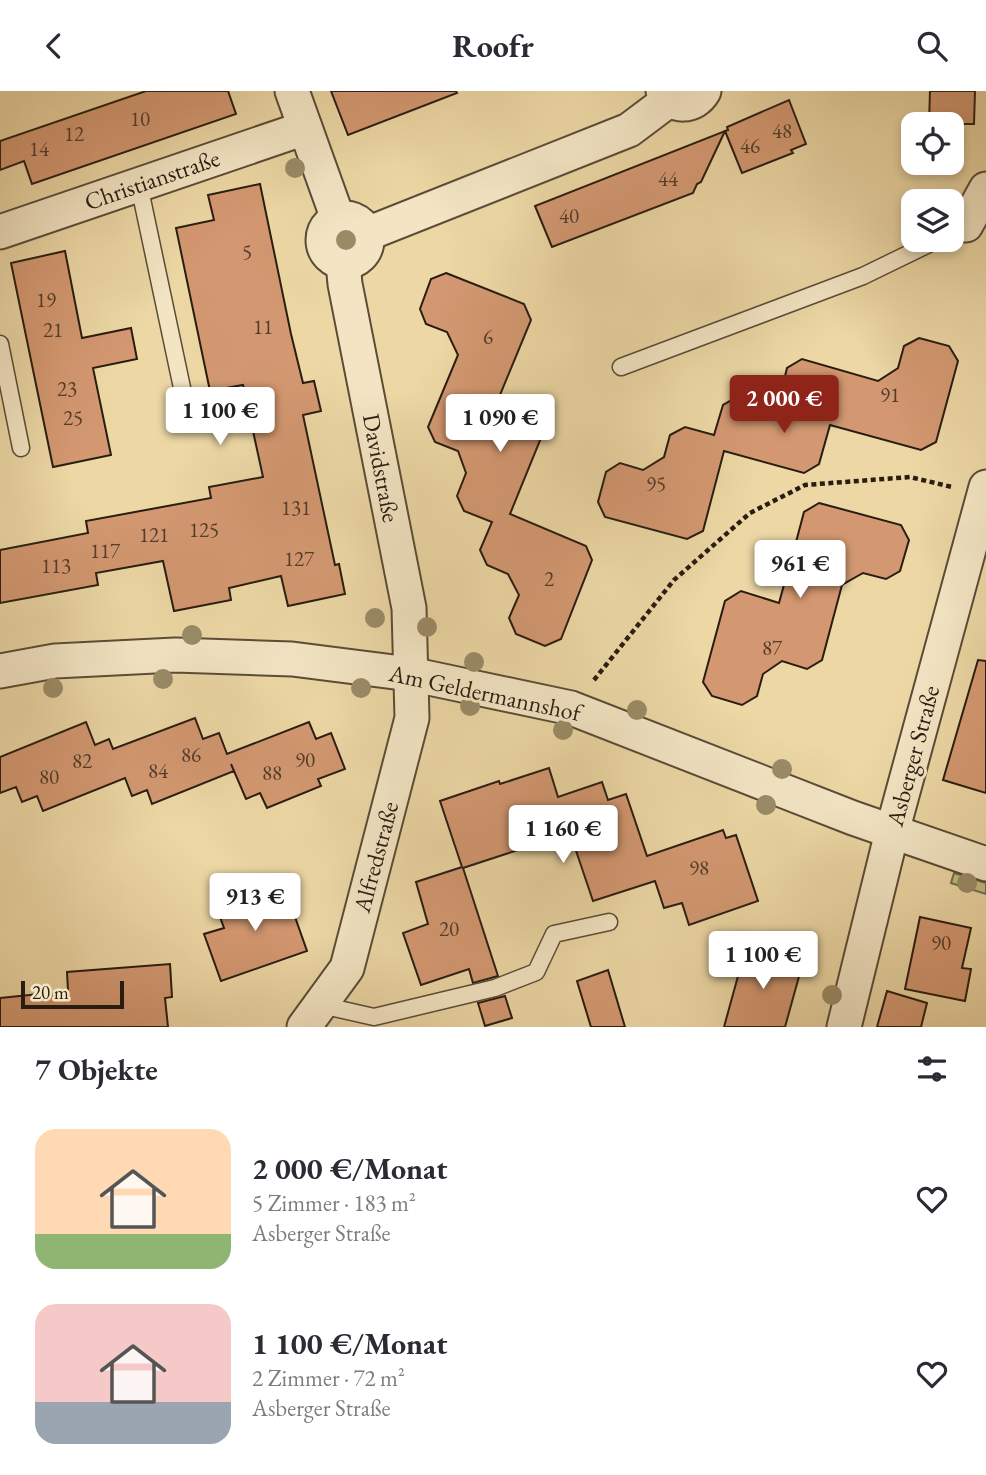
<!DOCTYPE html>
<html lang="de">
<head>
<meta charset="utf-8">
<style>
	:root { --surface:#fff; --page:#f7f7f7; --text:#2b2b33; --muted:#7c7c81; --accent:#8f2418 }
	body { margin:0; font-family:"EB Garamond",serif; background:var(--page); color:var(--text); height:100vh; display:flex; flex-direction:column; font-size:26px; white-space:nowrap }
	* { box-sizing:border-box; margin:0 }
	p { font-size:23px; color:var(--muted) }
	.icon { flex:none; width:38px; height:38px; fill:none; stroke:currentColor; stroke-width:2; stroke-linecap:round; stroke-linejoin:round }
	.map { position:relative; height:936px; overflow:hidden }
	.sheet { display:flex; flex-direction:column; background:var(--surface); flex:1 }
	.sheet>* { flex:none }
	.tools { position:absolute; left:901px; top:21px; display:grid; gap:14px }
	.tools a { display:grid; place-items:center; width:63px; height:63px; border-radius:14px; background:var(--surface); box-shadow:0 4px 10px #0003; font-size:35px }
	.scale { position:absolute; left:21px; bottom:18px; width:103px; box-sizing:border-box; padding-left:7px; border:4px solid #291d12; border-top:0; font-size:19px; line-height:24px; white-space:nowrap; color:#291d12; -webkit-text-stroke:5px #f3e5c4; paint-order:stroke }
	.price { position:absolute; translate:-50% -60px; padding:0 16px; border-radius:7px; background:#fff; color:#222; font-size:23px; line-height:46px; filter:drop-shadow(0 2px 4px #0008) }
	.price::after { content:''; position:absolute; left:50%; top:42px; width:21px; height:16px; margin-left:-10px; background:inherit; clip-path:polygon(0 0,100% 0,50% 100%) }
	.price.active { background:var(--accent); color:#fff }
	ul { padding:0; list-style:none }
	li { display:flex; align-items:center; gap:21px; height:175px; padding:0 35px }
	li span { display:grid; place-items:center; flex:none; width:196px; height:140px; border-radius:21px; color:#555 }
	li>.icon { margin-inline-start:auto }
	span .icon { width:84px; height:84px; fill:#fffc; stroke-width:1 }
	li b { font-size:30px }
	h2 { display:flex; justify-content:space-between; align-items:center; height:84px; padding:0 35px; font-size:30px }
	header { display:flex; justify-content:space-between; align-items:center; height:91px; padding:0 35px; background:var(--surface); font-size:32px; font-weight:700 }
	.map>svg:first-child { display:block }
</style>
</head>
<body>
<header><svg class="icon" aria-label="back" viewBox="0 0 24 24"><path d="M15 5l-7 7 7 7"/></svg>Roofr<svg class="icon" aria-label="search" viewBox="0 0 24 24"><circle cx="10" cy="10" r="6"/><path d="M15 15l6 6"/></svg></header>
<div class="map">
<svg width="986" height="936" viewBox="0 0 986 936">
	<rect width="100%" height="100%" fill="#ecd7a5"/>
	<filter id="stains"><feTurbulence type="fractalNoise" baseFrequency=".00286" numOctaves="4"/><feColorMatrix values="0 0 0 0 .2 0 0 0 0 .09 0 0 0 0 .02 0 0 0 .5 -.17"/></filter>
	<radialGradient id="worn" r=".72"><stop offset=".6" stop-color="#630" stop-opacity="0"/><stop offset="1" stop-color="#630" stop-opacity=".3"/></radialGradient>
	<polygon fill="#bebd82" stroke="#746d4a" stroke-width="2" points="954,782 986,792 986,803 951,792"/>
	<g fill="#d39871" stroke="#291d12" stroke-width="2">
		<polygon points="146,0 228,0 236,23 32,93 24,70 0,79 0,50"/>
		<polygon points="331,0 456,0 457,2 348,44"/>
		<polygon points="930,0 975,0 974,33 929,33"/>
		<polygon points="789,9 806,53 791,59 793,62 742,82 725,40 728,39 727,36"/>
		<polygon points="725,40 701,91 697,93 693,102 552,156 535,115"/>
		<polygon points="260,93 291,243 303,292 314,290 321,320 303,324 335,474 339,473 345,503 288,515 281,485 229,497 231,509 174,520 163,470 96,482 98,494 0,512 0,459 88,442 86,430 211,407 209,396 263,386 243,294 210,300 176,137 214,129 208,104"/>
		<polygon points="65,160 82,247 131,237 137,268 93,277 111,364 53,376 11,172"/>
		<polygon points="446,182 524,213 531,229 495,316 534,331 541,347 510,423 586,455 592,469 561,548 545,555 516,543 509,527 519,504 508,483 487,474 480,459 492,431 464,420 457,405 466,382 458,360 435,351 428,336 458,264 447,241 426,233 420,218 431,188"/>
		<polygon points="919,247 949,255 958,270 936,351 921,359 830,334 819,373 804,382 724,360 703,440 687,448 605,426 598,411 606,381 620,372 643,379 664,366 670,344 685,336 714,344 723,314 737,306 760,312 781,302 787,277 802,268 878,290 898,277 904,255"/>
		<polygon points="819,412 901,434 909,449 900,480 886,488 863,482 842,494 822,569 807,578 782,570 763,583 757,605 742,614 712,605 703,591 725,510 741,500 779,512 790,472 803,464 796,451 804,421"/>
		<polygon points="978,569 986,570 986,702 943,689"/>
		<polygon points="195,627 203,648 219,642 227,663 309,631 316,648 331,642 345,678 318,688 321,695 267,717 260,702 246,708 231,673 234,680 152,713 147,699 132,705 125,687 43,720 37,705 22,711 16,696 0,702 0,666 86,631 95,654 109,648 113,658"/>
		<polygon points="549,677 558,706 602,691 608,709 626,703 647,765 723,739 726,747 736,744 758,810 689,834 682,812 664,817 655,790 593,810 570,742 463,777 498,885 473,892 469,878 421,894 403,842 428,833 416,791 462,776 440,710 499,690 500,693"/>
		<polygon points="283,792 307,860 221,890 204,843 224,837 216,815"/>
		<polygon points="920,826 971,837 962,877 971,878 965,910 905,898"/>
		<polygon points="746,856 803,871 785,936 724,936"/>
		<polygon points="170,873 172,906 165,907 168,936 0,936 0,907 68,900 67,881"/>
		<polygon points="608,879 625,936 591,936 577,890"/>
		<polygon points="887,900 927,912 921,936 877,936"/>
		<polygon points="505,905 512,927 485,935 478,912"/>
	</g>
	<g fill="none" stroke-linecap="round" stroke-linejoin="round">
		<defs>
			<g id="lane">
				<polyline points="139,94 188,325"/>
				<polyline points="0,253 21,357"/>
				<polyline points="621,276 863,185 937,149"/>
				<polyline points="321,914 374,926 495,897 536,881 554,843 609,831"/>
			</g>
			<g id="street">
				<polyline points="292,0 338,128"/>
				<path d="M 663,0 C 673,18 694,17 704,0"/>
				<circle cx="345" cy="149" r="22"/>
				<polyline points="966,134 986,98"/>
				<polyline points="0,141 305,37"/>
				<polyline points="367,143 629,39 669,9"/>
				<polyline points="0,580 55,570 175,564 292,568 410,583 571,617 853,727 986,773"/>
				<polyline points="304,936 347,877 412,627 409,517 345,193 343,172"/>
				<polyline points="844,936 892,741 986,396"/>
			</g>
		</defs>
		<use href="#lane" stroke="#5a4c37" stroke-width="19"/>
		<use href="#street" stroke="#5a4c37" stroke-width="37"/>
		<polyline stroke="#291d12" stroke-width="4.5" stroke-dasharray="5 3.5" stroke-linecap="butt" points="594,589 674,489 750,422 805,394 910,386 952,396"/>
		<use href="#lane" stroke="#f3e5c4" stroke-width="16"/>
		<use href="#street" stroke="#f3e5c4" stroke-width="33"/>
	</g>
	<g fill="#9a8b67">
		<circle cx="295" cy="77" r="10"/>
		<circle cx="346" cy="149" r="10"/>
		<circle cx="375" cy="527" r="10"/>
		<circle cx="427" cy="536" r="10"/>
		<circle cx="192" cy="544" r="10"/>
		<circle cx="474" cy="571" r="10"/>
		<circle cx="163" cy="588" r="10"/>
		<circle cx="53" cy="597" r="10"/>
		<circle cx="361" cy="597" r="10"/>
		<circle cx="470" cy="615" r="10"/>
		<circle cx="637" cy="619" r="10"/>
		<circle cx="563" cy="639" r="10"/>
		<circle cx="782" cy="678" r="10"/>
		<circle cx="766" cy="714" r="10"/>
		<circle cx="967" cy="792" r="10"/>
		<circle cx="832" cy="904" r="10"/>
	</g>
	<g text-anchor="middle" stroke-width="6" stroke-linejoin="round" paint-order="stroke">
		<g font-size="21" fill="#543c2a">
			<text x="140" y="35">10</text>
			<text x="782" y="47">48</text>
			<text x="74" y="50">12</text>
			<text x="750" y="62">46</text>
			<text x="39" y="65">14</text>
			<text x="668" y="95">44</text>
			<text x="569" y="132">40</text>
			<text x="247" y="168">5</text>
			<text x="46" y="216">19</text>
			<text x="263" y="243">11</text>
			<text x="53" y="246">21</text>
			<text x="488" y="253">6</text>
			<text x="67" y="305">23</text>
			<text x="890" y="311">91</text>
			<text x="73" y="334">25</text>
			<text x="656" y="400">95</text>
			<text x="296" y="424">131</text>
			<text x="204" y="446">125</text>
			<text x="154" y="451">121</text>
			<text x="105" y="467">117</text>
			<text x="299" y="475">127</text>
			<text x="56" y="482">113</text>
			<text x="549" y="495">2</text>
			<text x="772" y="564">87</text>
			<text x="191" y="671">86</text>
			<text x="305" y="676">90</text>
			<text x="82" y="677">82</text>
			<text x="158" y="687">84</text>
			<text x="272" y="689">88</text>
			<text x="49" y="693">80</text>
			<text x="699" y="784">98</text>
			<text x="449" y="845">20</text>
			<text x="941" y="859">90</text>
		</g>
		<g font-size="24" fill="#291d12" stroke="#f3e5c4">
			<text transform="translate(152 89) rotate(-19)" y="8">Christianstraße</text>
			<text transform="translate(381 377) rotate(79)" y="8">Davidstraße</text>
			<text transform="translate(485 602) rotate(12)" y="8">Am Geldermannshof</text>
			<text transform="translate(913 665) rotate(-75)" y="8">Asberger Straße</text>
			<text transform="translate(376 766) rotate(-75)" y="8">Alfredstraße</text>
		</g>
	</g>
	<rect width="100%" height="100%" filter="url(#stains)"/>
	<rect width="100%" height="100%" fill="url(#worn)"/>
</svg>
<div class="tools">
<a><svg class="icon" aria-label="locate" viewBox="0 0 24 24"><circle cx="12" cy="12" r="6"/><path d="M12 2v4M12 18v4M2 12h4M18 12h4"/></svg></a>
<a><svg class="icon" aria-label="layers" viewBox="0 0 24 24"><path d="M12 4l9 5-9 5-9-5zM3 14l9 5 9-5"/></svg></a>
</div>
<div class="scale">20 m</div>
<b class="price active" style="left:784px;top:344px">2 000 €</b>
<b class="price" style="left:220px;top:356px">1 100 €</b>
<b class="price" style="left:500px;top:363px">1 090 €</b>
<b class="price" style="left:800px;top:509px">961 €</b>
<b class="price" style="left:563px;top:774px">1 160 €</b>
<b class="price" style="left:255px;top:842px">913 €</b>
<b class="price" style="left:763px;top:900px">1 100 €</b>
</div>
<section class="sheet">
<h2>7 Objekte<svg class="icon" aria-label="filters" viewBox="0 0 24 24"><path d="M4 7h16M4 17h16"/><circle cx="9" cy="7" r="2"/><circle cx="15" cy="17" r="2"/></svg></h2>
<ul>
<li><span style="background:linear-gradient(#ffd9b3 75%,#8fb573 0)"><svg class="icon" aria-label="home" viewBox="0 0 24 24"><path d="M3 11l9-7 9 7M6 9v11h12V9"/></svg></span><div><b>2 000 €/Monat</b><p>5 Zimmer · 183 m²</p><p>Asberger Straße</p></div><svg class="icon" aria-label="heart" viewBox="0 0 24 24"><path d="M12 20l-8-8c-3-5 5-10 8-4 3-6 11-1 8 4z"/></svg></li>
<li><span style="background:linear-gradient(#f6c9c9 70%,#9aa5b1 0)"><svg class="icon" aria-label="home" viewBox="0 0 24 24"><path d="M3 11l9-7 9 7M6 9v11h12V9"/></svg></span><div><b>1 100 €/Monat</b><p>2 Zimmer · 72 m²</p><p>Asberger Straße</p></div><svg class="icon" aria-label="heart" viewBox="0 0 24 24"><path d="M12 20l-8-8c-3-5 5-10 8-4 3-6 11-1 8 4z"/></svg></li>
</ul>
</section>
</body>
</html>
